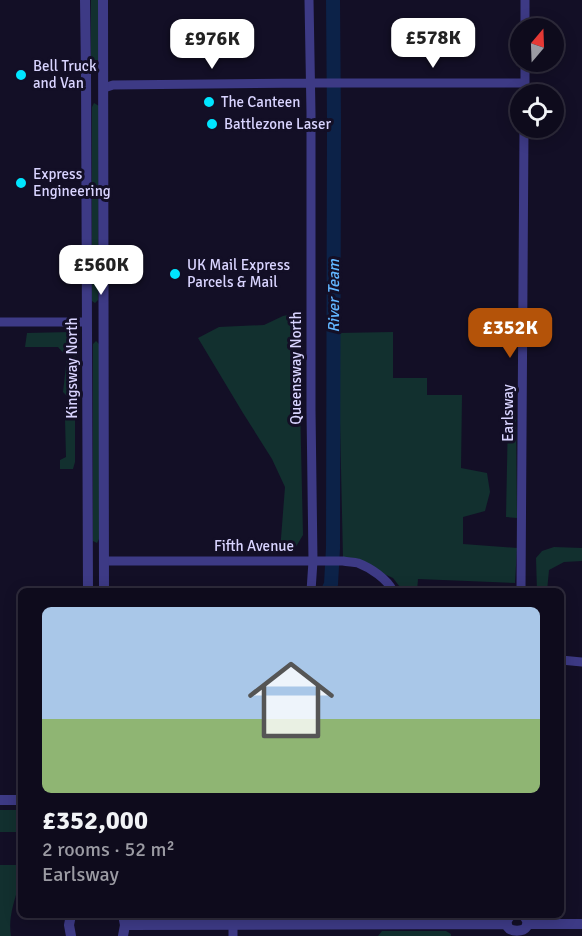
<!DOCTYPE html>
<html lang="en">
<head>
<meta charset="utf-8">
<style>
  :root { --surface:#0e0b1c; --page:#1c1929; --text:#f1f3f6; --muted:#9b9ba3; --line:#2e2b3b; --accent:#b45309 }
  body { margin:0; font-family:Signika,sans-serif; background:var(--page); color:var(--text); height:100vh; display:flex; flex-direction:column; font-size:22px; white-space:nowrap }
  * { box-sizing:border-box; margin:0 }
  p { font-size:20px; color:var(--muted) }
  .icon { flex:none; width:33px; height:33px; fill:none; stroke:currentColor; stroke-width:2; stroke-linecap:round; stroke-linejoin:round }
  .map { position:relative; flex:1; overflow:hidden }
  .details { position:absolute; left:18px; top:588px; width:546px; height:330px; display:flex; flex-direction:column; background:var(--surface); border-radius:9px; box-shadow:0 3px 15px #0003,0 0 0 2px var(--line) }
  .details>* { flex:none }
  .needle { width:39px; rotate:19deg }
  .tools { position:absolute; left:510px; top:18px; display:grid; gap:12px }
  .tools a { display:grid; place-items:center; width:54px; height:54px; border-radius:50%; background:var(--surface); box-shadow:0 3px 15px #0003,0 0 0 2px var(--line); font-size:30px }
  .price { position:absolute; translate:-50% -51px; padding:0 14px; border-radius:12px; background:#fff; color:#222; font-size:20px; line-height:39px; filter:drop-shadow(0 2px 3px #0008) }
  .price::after { content:''; position:absolute; left:50%; top:36px; width:18px; height:14px; margin-left:-9px; background:inherit; clip-path:polygon(0 0,100% 0,50% 100%) }
  .price.on { background:var(--accent); color:#fff }
  ul { padding:0; list-style:none }
  li { display:grid; align-content:center; gap:12px; height:318px; padding:0 24px }
  li+li { border-top:2px solid var(--line) }
  li span { display:grid; place-items:center; height:186px; border-radius:9px; color:#555 }
  li>.icon { margin-inline-start:auto }
  span .icon { width:108px; height:108px; fill:#fffc; stroke-width:1 }
  li b { font-size:26px }
  .map>svg:first-child { display:block }
  .green { fill:#12302f }
  .lines { fill:none; stroke-linecap:round; stroke-linejoin:round }
  .river { stroke:#0c2248; stroke-width:14 }
  .minor { stroke:#3d3a85; stroke-width:9 }
  .tertiary { stroke:#3d3a85; stroke-width:10 }
  .poi-dot { fill:#00e5ff; stroke:#130f26; stroke-width:2 }
  .labels { text-anchor:middle; stroke-width:6; stroke-linejoin:round; paint-order:stroke }
  .poi-label { font-size:15px; fill:#d9d4ff; stroke:#130f26; text-anchor:start }
  .street-label { font-size:15px; fill:#d9d4ff; stroke:#130f26 }
  .water-label { font-size:16px; font-style:italic; fill:#62b6ff; stroke:#130f26 }
</style>
</head>
<body>
<div class="map">
<svg width="582" height="936" viewBox="0 0 582 936">
  <rect width="100%" height="100%" fill="#130f26"/>
  <!-- green -->
  <path class="green" d="M91 0H98L99 60 91 61Z
    M94 103 99 106 98 300 95 303 92 301V107Z
    M298 313 303 535 294 550 280 551 285 487 272 459 243 413 198 338 219 327 264 325 283 316Z
    M71 332 76 336 75 396 70 399 63 392 67 357 58 347H25L27 333Z
    M393 332V378H427V395H462L461 468 487 473 490 492 485 511 463 517V544L517 548 515 583 418 579 417 591H403L393 578 366 566 343 558 338 333Z
    M96 341 99 344V539L97 543 93 541V344Z
    M516 414 517 518 506 517 508 416Z
    M69 415 75 417V462L73 469H60V460L66 457 65 419Z
    M554 547 582 548V561L564 562 549 570 547 591H537L536 558 542 551Z
    M0 810H21V832H0Z
    M17 860 21 861V884L19 885C14 902 8 918 11 936H0V865H16Z
    M382 931H446L451 934V936H378Z"/>
  <g class="lines">
    <!-- river -->
    <path class="river" d="M328 591 331 584 333 548 334 122 333 0"/>
    <!-- minor -->
    <path class="minor" d="M309 0 311 113V410L313 561 311 591
      M525 28V0
      M104 88 113 85 311 83H525
      M525 94V62
      M0 322H87
      M104 561H343C348 562 354 562 358 563 371 568 387 579 393 591
      M521 591 524 128
      M561 660 582 662
      M233 915V936"/>
    <!-- tertiary -->
    <path class="tertiary" d="M85 0 86 74 88 591
      M103 0 104 591
      M0 800H21
      M71 915 69 925 71 936
      M123 915 125 925 123 936
      M511 915C492 936 542 936 523 915
      M527 924H582
      M125 925 507 924"/>
  </g>
  <!-- markers -->
  <g class="poi-dot">
    <circle cx="21" cy="75" r="6"/>
    <circle cx="209" cy="102" r="6"/>
    <circle cx="212" cy="124" r="6"/>
    <circle cx="21" cy="183" r="6"/>
    <circle cx="175" cy="274" r="6"/>
  </g>
  <g class="labels">
    <!-- poi labels -->
    <g class="poi-label">
      <text x="33" y="71">Bell Truck<tspan x="33" dy="17">and Van</tspan></text>
      <text x="221" y="107">The Canteen</text>
      <text x="224" y="129">Battlezone Laser</text>
      <text x="33" y="179">Express<tspan x="33" dy="17">Engineering</tspan></text>
      <text x="187" y="270">UK Mail Express<tspan x="187" dy="17">Parcels &amp; Mail</tspan></text>
    </g>
    <!-- street labels -->
    <g class="street-label">
      <text transform="translate(72 368) rotate(-90)" y="5">Kingsway North</text>
      <text transform="translate(296 368) rotate(-90)" y="5">Queensway North</text>
      <text transform="translate(508 413) rotate(-90)" y="5">Earlsway</text>
      <text x="254" y="551">Fifth Avenue</text>
    </g>
    <!-- water labels -->
    <g class="water-label">
      <text transform="translate(333 296) rotate(-90)" y="6">River Team</text>
    </g>
  </g>
</svg>
<div class="tools">
<a><svg class="needle" viewBox="-14 -14 28 28"><path d="M0-13l5 13h-10z" fill="#e53935"/><path d="M0 13l5-13h-10z" fill="#9b9ba3"/></svg></a>
<a><svg class="icon" aria-label="locate" viewBox="0 0 24 24"><circle cx="12" cy="12" r="6"/><path d="M12 2v4M12 18v4M2 12h4M18 12h4"/></svg></a>
</div>
<b class="price" style="left:433px;top:69px">£578K</b>
<b class="price" style="left:212px;top:70px">£976K</b>
<b class="price" style="left:101px;top:296px">£560K</b>
<b class="price on" style="left:510px;top:359px">£352K</b>
<section class="details">
<ul>
<li><span style="background:linear-gradient(#a9c7e8 60%,#8fb573 0)"><svg class="icon" aria-label="home" viewBox="0 0 24 24"><path d="M3 11l9-7 9 7M6 9v11h12V9"/></svg></span><div><b>£352,000</b><p>2 rooms · 52 m²</p><p>Earlsway</p></div></li>
</ul>
</section>
</div>
</body>
</html>
